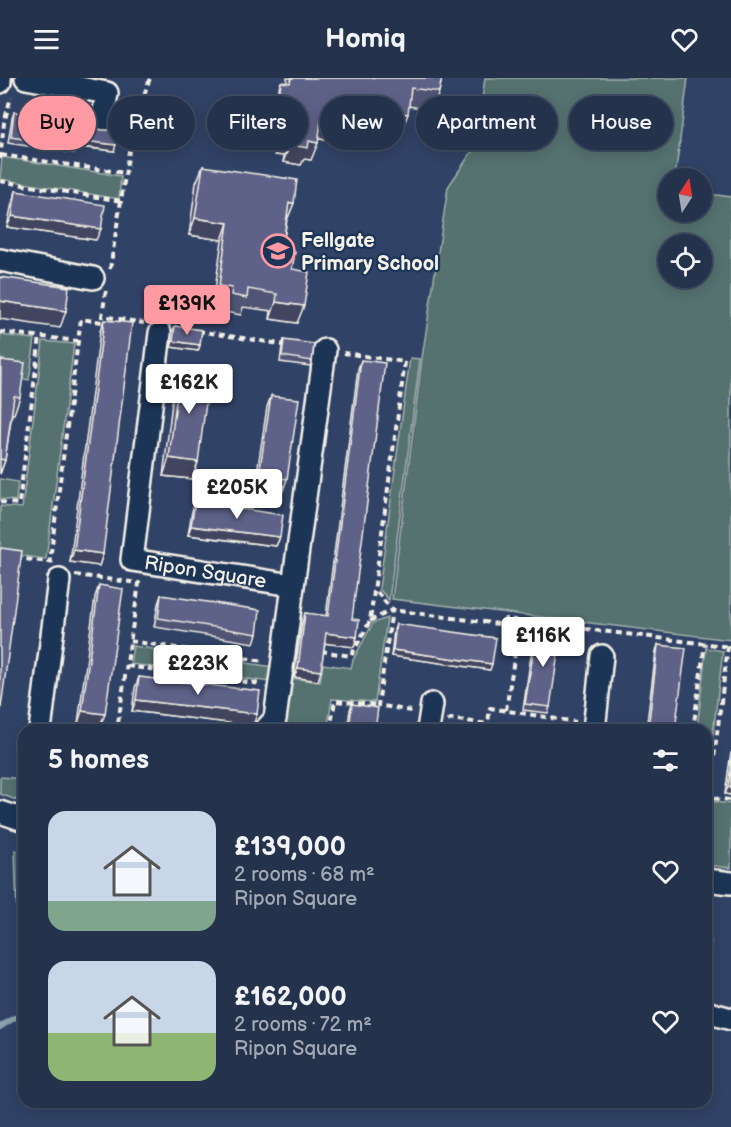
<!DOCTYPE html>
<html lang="en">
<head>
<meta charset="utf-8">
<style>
  :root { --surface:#24324c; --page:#2c3a53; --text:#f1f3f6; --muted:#a3aab5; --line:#414d64; --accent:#ff9aa2 }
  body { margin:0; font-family:"Balsamiq Sans",sans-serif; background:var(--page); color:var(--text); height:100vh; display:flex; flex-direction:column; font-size:22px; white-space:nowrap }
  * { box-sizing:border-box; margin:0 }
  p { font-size:20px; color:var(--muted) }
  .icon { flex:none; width:33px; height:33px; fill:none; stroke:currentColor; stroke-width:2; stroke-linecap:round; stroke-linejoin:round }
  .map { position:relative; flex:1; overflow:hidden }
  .details { position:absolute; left:18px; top:646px; width:694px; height:384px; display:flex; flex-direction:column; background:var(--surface); border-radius:18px; box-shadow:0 3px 15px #0003,0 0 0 2px var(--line) }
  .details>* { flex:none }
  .guide { position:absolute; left:18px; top:18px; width:696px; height:54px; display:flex; gap:12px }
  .needle { width:39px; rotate:12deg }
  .controls { position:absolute; left:658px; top:90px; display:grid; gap:12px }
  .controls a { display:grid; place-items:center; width:54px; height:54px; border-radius:50%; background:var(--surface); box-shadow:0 3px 15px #0003,0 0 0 2px var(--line); font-size:30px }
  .price { position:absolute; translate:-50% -51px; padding:0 14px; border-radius:6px; background:#fff; color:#222; font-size:20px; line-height:39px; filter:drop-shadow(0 2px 3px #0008) }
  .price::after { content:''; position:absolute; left:50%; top:36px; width:18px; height:14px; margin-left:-9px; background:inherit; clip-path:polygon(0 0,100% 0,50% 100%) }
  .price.active { background:var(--accent); color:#111 }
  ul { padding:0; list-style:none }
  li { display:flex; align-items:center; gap:18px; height:150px; padding:0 30px }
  li span { display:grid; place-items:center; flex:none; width:168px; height:120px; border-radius:18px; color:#555 }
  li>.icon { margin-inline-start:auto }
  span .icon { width:72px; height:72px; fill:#fffc; stroke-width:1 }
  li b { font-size:26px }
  h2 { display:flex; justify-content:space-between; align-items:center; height:72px; padding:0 30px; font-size:26px }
  .chip { padding:0 21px; border-radius:27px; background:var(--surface); box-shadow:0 3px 15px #0003,0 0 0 2px var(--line); font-size:21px; line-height:54px }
  .chip.active { background:var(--accent); color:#111 }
  header { display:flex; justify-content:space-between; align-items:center; height:78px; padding:0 30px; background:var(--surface); font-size:27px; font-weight:700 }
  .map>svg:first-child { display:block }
  .green { fill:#547270; stroke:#a4b2ac; stroke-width:1.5; fill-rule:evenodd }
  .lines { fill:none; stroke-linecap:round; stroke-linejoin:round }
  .stream { stroke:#89a2ad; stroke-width:6 }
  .street-casing { stroke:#f4f1e8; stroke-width:26 }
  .path { stroke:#f4f1e8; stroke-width:4; stroke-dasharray:6 4.5; stroke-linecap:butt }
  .street { stroke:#1d3557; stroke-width:21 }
  .wall { fill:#515475; stroke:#f4f1e8; stroke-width:1.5 }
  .shaded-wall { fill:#42455f; stroke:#f4f1e8; stroke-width:1.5 }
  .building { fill:#5e6288; stroke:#f4f1e8; stroke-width:1.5 }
  .labels { text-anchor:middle; stroke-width:4.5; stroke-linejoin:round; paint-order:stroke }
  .poi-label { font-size:20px; font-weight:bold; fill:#f4f1e8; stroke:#1d3557; text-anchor:start }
  .street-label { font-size:20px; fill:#f4f1e8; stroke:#1d3557 }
</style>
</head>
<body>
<header><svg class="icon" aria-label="menu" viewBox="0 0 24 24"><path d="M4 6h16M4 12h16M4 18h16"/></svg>Homiq<svg class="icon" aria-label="heart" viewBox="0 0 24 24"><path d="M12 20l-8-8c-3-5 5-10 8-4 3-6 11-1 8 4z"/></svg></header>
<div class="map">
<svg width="731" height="1049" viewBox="0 0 731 1049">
  <rect width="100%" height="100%" fill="#304266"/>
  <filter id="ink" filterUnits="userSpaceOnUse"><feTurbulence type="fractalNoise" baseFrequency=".0167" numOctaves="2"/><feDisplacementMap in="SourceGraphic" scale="12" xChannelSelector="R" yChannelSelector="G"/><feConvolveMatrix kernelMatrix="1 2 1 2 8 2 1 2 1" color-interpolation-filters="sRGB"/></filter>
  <g filter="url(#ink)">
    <!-- green -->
    <path class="green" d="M485 0H688L675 100H669V134H702V115L731 119V562L392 521 422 280 448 109 475 69ZM669 166H702V200H669Z
      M2 79 121 98 119 121 0 101Z
      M0 257 35 261 29 302 0 297Z
      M43 263 74 266 46 481 0 475V428L22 430Z
      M410 280 420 281 389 522 379 511Z
      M0 401 18 404 16 423 0 421Z
      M387 540 375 624 332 621 327 652H278L291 600 320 604 323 586 351 590 353 582 373 545Z
      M133 568 273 589 271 604 130 586Z
      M706 570 723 573 707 705 706 652H697Z
      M0 699 24 701V725L0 716Z
      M707 723 731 726V790L707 787Z
      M15 772 24 776V909L19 902Z"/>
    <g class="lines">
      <!-- stream -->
      <path class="stream" d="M0 949 14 940"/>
      <defs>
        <g id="street">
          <path d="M26 0 107 15 102 45"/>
          <path d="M0 4V0"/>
          <path d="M0 182 93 200"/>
          <path id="s1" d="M160 255 132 482 292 507"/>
          <path d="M40 652 59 502"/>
          <path d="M265 652 275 641 325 272"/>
          <path d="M428 652 432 626"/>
          <path d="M594 652 602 578"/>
          <path d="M0 734 24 742"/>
          <path d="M706 802 731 805"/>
          <path d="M706 934 731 941"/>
        </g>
      </defs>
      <!-- street casing -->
      <use href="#street" class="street-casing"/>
      <!-- path -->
      <path class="path" d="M123 30 136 36
        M1 77 125 95
        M0 81 4 45 11 19
        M0 103 121 123
        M110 191 133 48 150 0
        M106 213 102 238 144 245
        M198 253 286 267
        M0 254 78 263 81 241 102 244V238
        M0 424 19 426 40 258
        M16 480 50 484
        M52 486 50 482 78 263
        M75 497 139 505 117 652
        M370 543 392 532 376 513
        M130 563 263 583
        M728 568 709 720 731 722
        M321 573 351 578 370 543 405 284 344 275
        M127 588 261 606
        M506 632 520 543
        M411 633 378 627 392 532 499 546 505 541 731 569
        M448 643 451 641 488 646
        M330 652 335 623 378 627
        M487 652 490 630 576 644
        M693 652 705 565
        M706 835 710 821"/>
      <!-- street -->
      <use href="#street" class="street"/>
    </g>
    <!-- wall -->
    <path class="wall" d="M287 0H442L439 14 433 32 409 28 401 53 383 50 381 56 331 48 326 62 318 61 311 82 304 81 301 87 283 84 284 78 275 77 280 38 273 37 275 21 281 4 287 5Z
      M14 34 79 47 114 73 76 69 74 75 8 65 12 40Z
      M203 88 294 125 287 142 282 172 292 191 297 245 270 241 271 233 243 229 241 237 224 234 225 227 213 225 222 162 189 157 196 105Z
      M16 113 96 162 7 149 12 125Z
      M104 242 103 476 99 488 70 484 100 253Z
      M175 248 200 267 198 273 171 269 172 254Z
      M284 262 312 283 310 288 280 284 282 268Z
      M1 282 20 319 14 336H12L5 382 0 396V284Z
      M361 282 352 541 357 559 354 569 325 565 318 603 294 599 302 545 305 535 326 538 358 291Z
      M180 291 198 384 192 401 163 398 174 308Z
      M271 318 287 401 283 413 255 408 267 329Z
      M195 424 280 459 276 468 188 457 192 433Z
      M99 507 105 636 100 647 78 645 95 519Z
      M161 517 257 556 254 565 154 549 158 526Z
      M396 546 490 592 391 578 394 552Z
      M537 551 550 629 548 635 523 632 534 557Z
      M658 567 675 652H646L656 573Z
      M139 599 257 636 253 648 132 633 135 610Z
      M352 626 375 652H347L350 632Z
      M731 674V717L725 716Z"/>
    <!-- shaded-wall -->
    <path class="shaded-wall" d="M335 31 388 33 408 36 401 53 383 50 381 56 331 48 326 62 315 60 321 43Z
      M281 60 291 61 284 78 275 77Z
      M77 62 116 67 114 73 75 68Z
      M309 63 318 65 311 82 304 81 301 87 283 84 290 67Z
      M289 125H294L287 142H283Z
      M12 138 101 151 96 162 7 149Z
      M195 140 228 145 222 162 189 157Z
      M0 223 66 233 60 250 0 241Z
      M276 224 304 228 297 245 270 241Z
      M173 263 200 267 198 273 171 269Z
      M169 380 198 384 192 401 163 398Z
      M0 381 5 382 0 396Z
      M191 448 280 459 276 468 188 457Z
      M74 472 103 476 99 488 70 484Z
      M326 555 357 559 354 569 323 565Z
      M393 572 492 586 490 592 391 578Z
      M298 590 321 593 318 603 294 599Z
      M136 622 257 636 253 648 132 633Z
      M82 633 105 636 100 647 78 645Z
      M728 709 731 710V717L725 716Z"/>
    <!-- building -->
    <path class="building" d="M291 0H442L439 14 411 10 408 36 388 33 387 38 335 31 333 44 321 43 318 65 309 63 308 70 290 67 291 61 281 60 286 21 279 20 281 4 290 5Z
      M14 34 80 44 79 47 103 52H118L116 67 77 62 76 69 11 59Z
      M203 88 297 102 294 125H289L282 172 295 174 292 191 309 194 304 228 276 224 277 216 248 211 247 220 231 217 232 210 219 208 228 145 195 140Z
      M16 113 105 127 101 151 12 138Z
      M0 199 69 209 66 233 0 223Z
      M104 242 132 245 103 476 74 472Z
      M175 248 202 252 200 267 173 263Z
      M284 262 314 266 312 283 282 278Z
      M1 282 25 285 20 319 14 318 5 382 0 381Z
      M361 282 385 285 352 541 359 542 357 559 326 555 321 593 298 590 305 535 328 538Z
      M180 291 210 295 198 384 169 380Z
      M271 318 299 321 287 401 259 397Z
      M195 424 283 437 280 459 191 448Z
      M1 470 22 473 0 637V473Z
      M99 507 123 511 105 636 82 633Z
      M161 517 260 532 257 556 158 540Z
      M396 546 496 560 492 586 393 572Z
      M537 551 561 555 550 629 525 626Z
      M658 567 686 570 675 652H648Z
      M139 599 260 613 257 636 136 622Z
      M352 626 378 630 375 652H349Z
      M731 686V710L728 709Z
      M706 863H711L708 890 706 889Z"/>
  </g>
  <!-- icons -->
  <defs>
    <symbol id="school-ring" viewBox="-11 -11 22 22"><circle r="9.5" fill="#1d3557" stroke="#ff9aa2" stroke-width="1.5"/><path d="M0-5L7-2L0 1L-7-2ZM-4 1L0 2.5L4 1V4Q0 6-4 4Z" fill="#ff9aa2"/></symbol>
  </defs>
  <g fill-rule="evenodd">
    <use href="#school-ring" x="259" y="154" width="38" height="38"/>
  </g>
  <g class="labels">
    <!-- poi labels -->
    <g class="poi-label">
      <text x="301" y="169">Fellgate<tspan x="301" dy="23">Primary School</tspan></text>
    </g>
    <!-- street labels -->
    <g class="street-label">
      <text dy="7" stroke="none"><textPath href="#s1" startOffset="303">Ripon Square</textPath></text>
    </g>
  </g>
</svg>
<div class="controls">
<a><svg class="needle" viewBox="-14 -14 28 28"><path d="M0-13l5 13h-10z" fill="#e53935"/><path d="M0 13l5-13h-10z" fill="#a3aab5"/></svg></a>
<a><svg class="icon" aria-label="locate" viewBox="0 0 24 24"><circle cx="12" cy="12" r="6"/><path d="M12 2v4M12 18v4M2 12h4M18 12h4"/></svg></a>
</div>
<b class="price active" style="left:187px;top:258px">£139K</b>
<b class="price" style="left:189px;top:337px">£162K</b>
<b class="price" style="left:237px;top:442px">£205K</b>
<b class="price" style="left:543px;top:590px">£116K</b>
<b class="price" style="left:198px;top:618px">£223K</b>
<div class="guide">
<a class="chip active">Buy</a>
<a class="chip">Rent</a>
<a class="chip">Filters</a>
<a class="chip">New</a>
<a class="chip">Apartment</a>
<a class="chip">House</a>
</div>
<section class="details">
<h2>5 homes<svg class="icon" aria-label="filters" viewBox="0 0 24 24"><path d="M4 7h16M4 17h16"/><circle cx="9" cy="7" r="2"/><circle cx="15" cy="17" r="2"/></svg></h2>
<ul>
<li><span style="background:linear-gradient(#c9d6e8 75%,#7fa58c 0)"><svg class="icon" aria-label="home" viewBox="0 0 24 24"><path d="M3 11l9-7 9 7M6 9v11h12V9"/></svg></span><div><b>£139,000</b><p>2 rooms · 68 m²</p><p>Ripon Square</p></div><svg class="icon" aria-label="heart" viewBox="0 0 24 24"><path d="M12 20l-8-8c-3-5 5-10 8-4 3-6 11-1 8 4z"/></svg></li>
<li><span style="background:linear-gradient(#c9d6e8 60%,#8fb573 0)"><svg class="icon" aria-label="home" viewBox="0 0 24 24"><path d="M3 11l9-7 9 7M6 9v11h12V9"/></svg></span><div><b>£162,000</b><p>2 rooms · 72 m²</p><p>Ripon Square</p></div><svg class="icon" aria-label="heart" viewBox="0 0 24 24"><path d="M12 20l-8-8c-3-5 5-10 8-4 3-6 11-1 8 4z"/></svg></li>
</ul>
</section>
</div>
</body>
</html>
